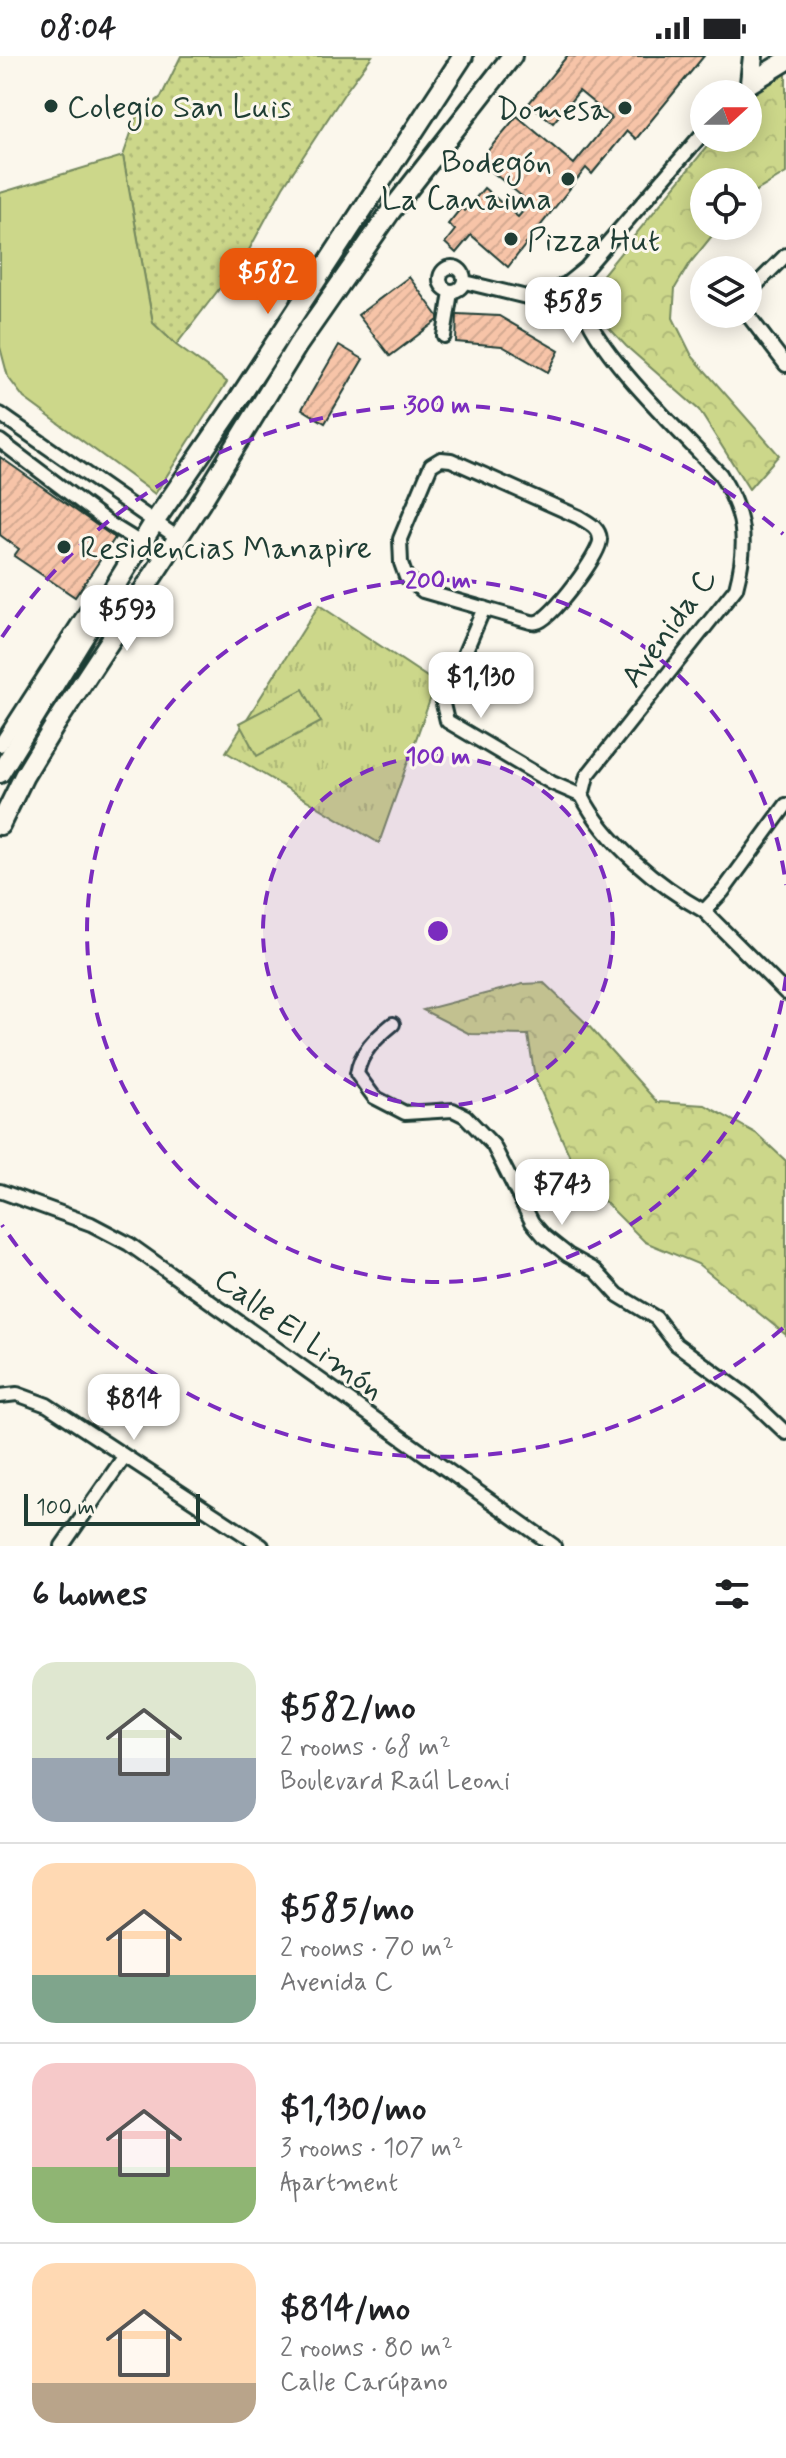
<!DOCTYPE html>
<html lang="en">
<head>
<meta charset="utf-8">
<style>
  :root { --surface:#fff; --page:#f6f6f6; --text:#202124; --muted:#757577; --line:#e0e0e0; --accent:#ea580c }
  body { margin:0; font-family:Mynerve,sans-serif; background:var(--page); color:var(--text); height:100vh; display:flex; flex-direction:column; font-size:30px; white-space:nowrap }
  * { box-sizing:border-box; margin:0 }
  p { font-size:26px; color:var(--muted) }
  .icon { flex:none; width:44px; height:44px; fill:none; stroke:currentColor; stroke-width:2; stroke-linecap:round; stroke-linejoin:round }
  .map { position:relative; height:1490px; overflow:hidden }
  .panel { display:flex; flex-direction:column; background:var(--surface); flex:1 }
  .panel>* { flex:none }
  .needle { width:52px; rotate:69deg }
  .buttons { position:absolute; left:690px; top:24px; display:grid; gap:16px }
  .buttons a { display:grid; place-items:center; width:72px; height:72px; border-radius:50%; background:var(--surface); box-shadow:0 4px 20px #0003; font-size:40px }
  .scale { position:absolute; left:24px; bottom:20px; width:176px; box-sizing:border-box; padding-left:8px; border:4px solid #1f3d34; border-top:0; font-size:22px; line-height:28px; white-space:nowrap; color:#1f3d34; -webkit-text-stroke:6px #fbf7ec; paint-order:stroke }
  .price { position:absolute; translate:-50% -68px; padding:0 18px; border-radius:16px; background:#fff; color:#222; font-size:26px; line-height:52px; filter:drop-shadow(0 2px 4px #0008) }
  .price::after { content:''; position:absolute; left:50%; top:48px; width:24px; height:18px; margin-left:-12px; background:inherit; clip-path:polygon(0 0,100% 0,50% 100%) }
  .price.current { background:var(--accent); color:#fff }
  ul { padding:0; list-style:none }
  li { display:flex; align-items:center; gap:24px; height:200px; padding:0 32px }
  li+li { border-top:2px solid var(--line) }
  li span { display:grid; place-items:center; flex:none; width:224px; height:160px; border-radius:24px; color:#555 }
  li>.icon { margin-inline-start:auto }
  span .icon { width:96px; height:96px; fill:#fffc; stroke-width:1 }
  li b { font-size:34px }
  h2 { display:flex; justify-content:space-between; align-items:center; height:96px; padding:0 32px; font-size:34px }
  .status { display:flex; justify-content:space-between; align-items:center; height:56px; padding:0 40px; background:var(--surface); direction:ltr }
  .status svg { height:22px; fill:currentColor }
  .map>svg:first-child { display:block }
  .grass { fill:url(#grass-dots); stroke:#768a5f; stroke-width:2 }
  .forest { fill:url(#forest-crowns); stroke:#768a5f; stroke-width:2 }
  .park { fill:url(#park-tufts); stroke:#768a5f; stroke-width:2 }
  .pitch { fill:#ccd78a; stroke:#768a5f; stroke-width:2 }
  .building { fill:url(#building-hatch); stroke:#1f3d34; stroke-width:2 }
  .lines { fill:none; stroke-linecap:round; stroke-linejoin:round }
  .minor-casing { stroke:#1f3d34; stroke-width:18 }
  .secondary-casing { stroke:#1f3d34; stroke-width:24 }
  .minor { stroke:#fbf7ec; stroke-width:12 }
  .secondary { stroke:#fbf7ec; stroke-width:18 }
  .ring { fill:none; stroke:#7b2cbf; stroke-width:4; stroke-dasharray:14 10 }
  .poi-dot { fill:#1f3d34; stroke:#fbf7ec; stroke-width:3 }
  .labels { text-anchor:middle; stroke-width:6; stroke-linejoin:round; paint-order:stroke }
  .poi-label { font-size:32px; fill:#1f3d34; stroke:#fbf7ec; text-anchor:start }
  .street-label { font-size:32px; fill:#1f3d34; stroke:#fbf7ec }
  .centre { fill:#7b2cbf; stroke:#fbf7ec; stroke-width:4 }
  .ring-label { font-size:24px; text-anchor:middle; font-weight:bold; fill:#7b2cbf; stroke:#fbf7ec; stroke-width:6; stroke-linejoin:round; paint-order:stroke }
</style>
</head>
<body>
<div class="status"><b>08:04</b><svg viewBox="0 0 49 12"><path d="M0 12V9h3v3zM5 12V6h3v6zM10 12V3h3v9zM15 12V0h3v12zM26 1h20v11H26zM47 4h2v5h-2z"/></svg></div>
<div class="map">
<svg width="786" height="1490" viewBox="0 0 786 1490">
  <defs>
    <pattern id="grass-dots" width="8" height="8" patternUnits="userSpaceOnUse" patternTransform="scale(2)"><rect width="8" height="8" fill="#ccd78a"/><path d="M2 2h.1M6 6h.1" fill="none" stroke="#afb978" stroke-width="1.8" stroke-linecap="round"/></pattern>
    <pattern id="forest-crowns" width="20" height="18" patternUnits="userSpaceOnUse" patternTransform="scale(2)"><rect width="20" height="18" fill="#ccd78a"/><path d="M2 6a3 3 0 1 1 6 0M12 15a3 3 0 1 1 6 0" fill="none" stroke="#afb978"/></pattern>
    <pattern id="park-tufts" width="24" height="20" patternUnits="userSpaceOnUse" patternTransform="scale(2)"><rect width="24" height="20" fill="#ccd78a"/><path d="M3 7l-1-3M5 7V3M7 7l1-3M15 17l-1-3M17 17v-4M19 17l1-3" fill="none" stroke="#afb978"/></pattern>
    <pattern id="building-hatch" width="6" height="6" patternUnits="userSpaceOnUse" patternTransform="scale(2)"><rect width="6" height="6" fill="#f7c4a8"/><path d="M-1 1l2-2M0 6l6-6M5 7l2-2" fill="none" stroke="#d3a991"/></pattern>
  </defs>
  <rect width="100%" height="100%" fill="#fbf7ec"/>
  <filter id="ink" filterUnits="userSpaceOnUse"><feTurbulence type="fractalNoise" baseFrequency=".0125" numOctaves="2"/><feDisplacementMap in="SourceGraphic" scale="16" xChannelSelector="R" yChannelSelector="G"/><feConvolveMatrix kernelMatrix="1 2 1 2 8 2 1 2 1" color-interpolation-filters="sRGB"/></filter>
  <g filter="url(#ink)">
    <!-- grass -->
    <path class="grass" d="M181 0H372L346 35 283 131 249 194 176 289 153 267 123 100 137 60 161 41Z"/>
    <!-- forest -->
    <path class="forest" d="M786 14V117L748 140V126H704V170H720L690 207 675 232 673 262 692 300 779 399 749 433 699 354 626 290 598 260 592 232 714 82H748V41L753 34Z
      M544 927 587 968 657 1046 705 1049 757 1078 786 1105V1279L698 1208 645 1186 578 1119 535 1022 528 979 470 978 423 954 523 928Z"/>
    <!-- park -->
    <path class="park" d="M319 549 436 627 379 787 226 696Z"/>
    <!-- pitch -->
    <path class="pitch" d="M123 100 153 267 176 289 227 326 155 438 24 342 8 321 0 291V137Z
      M303 633 321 666 257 700 239 667Z"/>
    <!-- building -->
    <path class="building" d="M567 0H704L636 83 627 75 592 118 586 112 508 211 471 179 456 197 445 187 455 174 448 168 461 152 465 155 484 132 518 161 530 147 479 105 517 60 574 108 612 62 579 35 553 67 529 47Z
      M409 221 438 260V264L390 300 358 259Z
      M457 258 499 260 559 295 548 316 502 290 456 286Z
      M339 289 363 303 325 367 302 353Z
      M0 401 115 482 75 541 14 500 19 493 0 479Z"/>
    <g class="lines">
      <defs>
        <path id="minor" d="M440 223a12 12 0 1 1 24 0a12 12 0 1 1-24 0Z
          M465 226 543 245 557 252
          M554 243a15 15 0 1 1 30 0a15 15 0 1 1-30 0Z
          M565 229 586 212 704 76
          M748 237 786 199
          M583 249C592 293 686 382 720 418 745 458 748 487 736 532L587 720 582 740C605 786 659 830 704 855L723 835 786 749
          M747 258 786 309
          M444 280 451 236
          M0 358 178 482
          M0 385 110 468 165 502
          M441 403 451 404 579 461C588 467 599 471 600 483 602 496 551 564 537 566 535 567 533 566 531 566L423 535 406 521 401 507 400 483 431 409Z
          M484 552 443 648 447 665 552 727 582 740
          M0 689 96 540 114 534
          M704 855 786 937
          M393 968C376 982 360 996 357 1018L374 1041 405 1057 453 1054 465 1060 493 1089 532 1166 544 1180 568 1199 595 1214 618 1239 656 1262 676 1288 746 1339 786 1377
          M0 1135 91 1168 129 1188 554 1490
          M0 1340 17 1338 47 1349 262 1490
          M62 1490 124 1401"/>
        <path id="secondary" d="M750 27 786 5
          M750 27 753 0
          M0 717 155 465 238 344 463 0
          M0 769 24 720 55 669 200 448 297 290 391 155 512 0"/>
      </defs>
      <!-- minor casing -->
      <use href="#minor" class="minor-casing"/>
      <!-- secondary casing -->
      <use href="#secondary" class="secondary-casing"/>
      <!-- minor -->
      <use href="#minor" class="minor"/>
      <!-- secondary -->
      <use href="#secondary" class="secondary"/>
    </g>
  </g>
  <!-- distance rings -->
  <circle cx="438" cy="875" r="175" fill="#7b2cbf" fill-opacity=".12"/>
  <g class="ring">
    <circle cx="438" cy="875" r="175"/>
    <path d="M786 921A351 351 0 1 1 786 829"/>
    <path d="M783 1272A526 526 0 0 1 2 1169M2 581A526 526 0 0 1 783 478"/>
  </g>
  <!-- markers -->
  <g class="poi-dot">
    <circle cx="51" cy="50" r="8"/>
    <circle cx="625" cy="52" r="8"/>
    <circle cx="568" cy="123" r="8"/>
    <circle cx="511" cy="183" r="8"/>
    <circle cx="64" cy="491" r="8"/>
  </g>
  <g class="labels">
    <!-- poi labels -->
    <g class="poi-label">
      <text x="67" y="61">Colegio San Luis</text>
      <text x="609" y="63" text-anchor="end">Domesa</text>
      <text x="552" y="116" text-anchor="end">Bodegón<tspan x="552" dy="37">La Canaima</tspan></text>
      <text x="527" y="194">Pizza Hut</text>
      <text x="80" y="502">Residencias Manapire</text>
    </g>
    <!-- street labels -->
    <g class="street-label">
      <text transform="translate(668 571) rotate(-54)" y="11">Avenida C</text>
      <text transform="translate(300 1277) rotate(36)" y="11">Calle El Limón</text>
    </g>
  </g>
  <circle cx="438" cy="875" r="12" class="centre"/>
  <g class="ring-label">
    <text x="438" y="357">300 m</text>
    <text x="438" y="532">200 m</text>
    <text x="438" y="708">100 m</text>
  </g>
</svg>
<div class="buttons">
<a><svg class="needle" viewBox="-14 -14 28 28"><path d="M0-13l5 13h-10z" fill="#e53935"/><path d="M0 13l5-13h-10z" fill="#757577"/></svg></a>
<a><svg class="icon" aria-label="locate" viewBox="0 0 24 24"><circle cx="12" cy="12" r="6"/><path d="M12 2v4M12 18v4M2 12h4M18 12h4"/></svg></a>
<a><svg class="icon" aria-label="layers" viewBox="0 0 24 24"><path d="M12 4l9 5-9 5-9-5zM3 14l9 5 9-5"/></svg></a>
</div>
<div class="scale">100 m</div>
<b class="price current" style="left:268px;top:260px">$582</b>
<b class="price" style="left:573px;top:289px">$585</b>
<b class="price" style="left:127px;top:597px">$593</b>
<b class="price" style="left:481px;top:664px">$1,130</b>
<b class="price" style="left:562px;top:1171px">$743</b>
<b class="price" style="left:134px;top:1386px">$814</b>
</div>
<section class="panel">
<h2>6 homes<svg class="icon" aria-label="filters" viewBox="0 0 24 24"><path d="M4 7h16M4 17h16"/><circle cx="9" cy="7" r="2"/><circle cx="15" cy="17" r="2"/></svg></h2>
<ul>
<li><span style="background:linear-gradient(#dfe7d0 60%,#9aa5b1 0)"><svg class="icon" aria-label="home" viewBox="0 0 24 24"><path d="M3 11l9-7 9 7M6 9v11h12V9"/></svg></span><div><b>$582/mo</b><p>2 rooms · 68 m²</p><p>Boulevard Raúl Leoni</p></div></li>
<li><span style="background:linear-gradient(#ffd9b3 70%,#7fa58c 0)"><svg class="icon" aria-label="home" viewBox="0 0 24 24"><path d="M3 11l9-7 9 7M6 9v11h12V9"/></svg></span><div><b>$585/mo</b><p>2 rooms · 70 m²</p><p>Avenida C</p></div></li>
<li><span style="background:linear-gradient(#f6c9c9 65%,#8fb573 0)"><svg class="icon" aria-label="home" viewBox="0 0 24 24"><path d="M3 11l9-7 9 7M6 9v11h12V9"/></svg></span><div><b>$1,130/mo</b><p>3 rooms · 107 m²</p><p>Apartment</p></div></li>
<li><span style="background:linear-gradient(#ffd9b3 75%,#b9a48a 0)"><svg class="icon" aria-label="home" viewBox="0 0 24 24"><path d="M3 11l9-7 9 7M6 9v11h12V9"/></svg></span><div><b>$814/mo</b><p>2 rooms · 80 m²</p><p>Calle Carúpano</p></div></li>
</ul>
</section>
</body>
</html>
